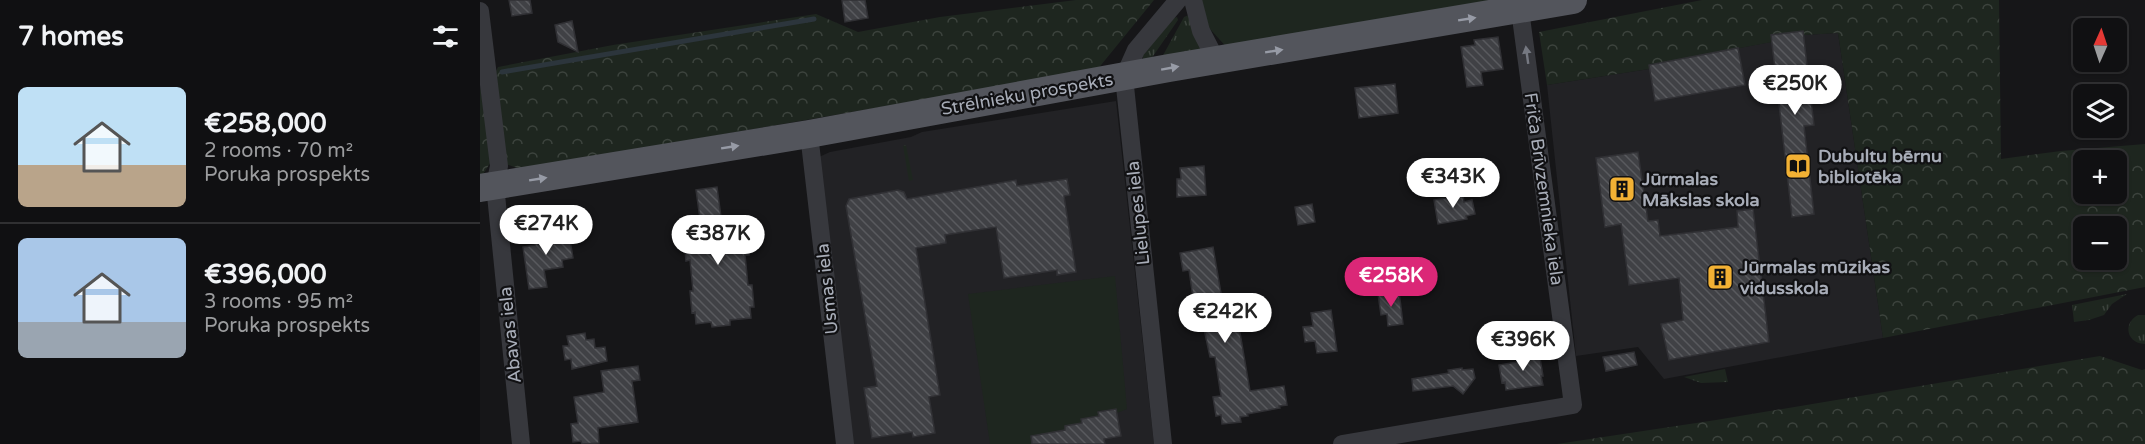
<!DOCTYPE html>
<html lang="en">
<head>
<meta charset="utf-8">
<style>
  :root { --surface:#101012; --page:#1e1e20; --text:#f1f3f6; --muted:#9c9d9f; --line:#303032; --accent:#db2777 }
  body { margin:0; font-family:"Varela Round",sans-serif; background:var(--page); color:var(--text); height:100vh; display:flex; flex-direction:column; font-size:22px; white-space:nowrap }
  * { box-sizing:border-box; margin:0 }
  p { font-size:20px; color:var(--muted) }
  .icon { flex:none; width:33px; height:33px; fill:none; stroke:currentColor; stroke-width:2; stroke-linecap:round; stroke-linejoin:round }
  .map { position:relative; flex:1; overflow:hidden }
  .details { display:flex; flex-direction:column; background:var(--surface); width:480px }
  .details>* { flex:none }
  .needle { width:39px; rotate:3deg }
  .fabs { position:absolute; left:1593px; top:18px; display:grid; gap:12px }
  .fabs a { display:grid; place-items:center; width:54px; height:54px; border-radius:9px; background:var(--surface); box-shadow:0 2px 4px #0004,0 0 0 2px var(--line); font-size:30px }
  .price { position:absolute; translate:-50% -51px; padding:0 14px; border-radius:21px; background:#fff; color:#222; font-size:20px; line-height:39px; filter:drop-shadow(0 2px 3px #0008) }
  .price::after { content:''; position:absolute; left:50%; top:36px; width:18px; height:14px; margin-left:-9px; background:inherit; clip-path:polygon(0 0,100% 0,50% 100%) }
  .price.current { background:var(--accent); color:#fff }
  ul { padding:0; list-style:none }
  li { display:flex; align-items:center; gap:18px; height:150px; padding:0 18px }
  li+li { border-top:2px solid var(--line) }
  li span { display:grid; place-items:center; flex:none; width:168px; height:120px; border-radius:9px; color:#555 }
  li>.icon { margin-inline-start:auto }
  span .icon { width:72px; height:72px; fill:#fffc; stroke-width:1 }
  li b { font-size:26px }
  h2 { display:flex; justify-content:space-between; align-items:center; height:72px; padding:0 18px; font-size:26px }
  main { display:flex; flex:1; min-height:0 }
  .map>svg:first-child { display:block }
  .built { fill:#222225 }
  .grass { fill:url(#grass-tufts) }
  .forest { fill:url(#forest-crowns); fill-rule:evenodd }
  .park { fill:#1e261f }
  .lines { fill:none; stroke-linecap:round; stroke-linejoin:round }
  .stream { stroke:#2c353c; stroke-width:5 }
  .building { fill:url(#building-back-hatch); stroke:#303034; stroke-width:1.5 }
  .street { stroke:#37383d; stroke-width:18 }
  .primary { stroke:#53555c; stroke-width:28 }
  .oneway { fill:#979ba6 }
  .oneway2 { fill:#757881 }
  .labels { text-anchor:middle; stroke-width:4.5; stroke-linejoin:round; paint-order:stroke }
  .street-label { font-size:18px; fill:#a8adb8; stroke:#111113 }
  .poi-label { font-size:18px; font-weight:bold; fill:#a8adb8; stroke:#111113; text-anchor:start }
</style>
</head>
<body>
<main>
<section class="details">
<h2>7 homes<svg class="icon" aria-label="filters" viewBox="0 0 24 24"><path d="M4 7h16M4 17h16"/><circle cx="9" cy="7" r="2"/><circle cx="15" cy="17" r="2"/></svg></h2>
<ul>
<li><span style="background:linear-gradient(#bfe0f5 65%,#b9a48a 0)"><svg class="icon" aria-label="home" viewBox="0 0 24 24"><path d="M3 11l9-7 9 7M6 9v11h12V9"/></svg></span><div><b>€258,000</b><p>2 rooms · 70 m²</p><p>Poruka prospekts</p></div></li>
<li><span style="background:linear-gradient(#a9c7e8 70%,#9aa5b1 0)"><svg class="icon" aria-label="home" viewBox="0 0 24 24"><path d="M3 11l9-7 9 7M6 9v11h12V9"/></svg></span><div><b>€396,000</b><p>3 rooms · 95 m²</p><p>Poruka prospekts</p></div></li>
</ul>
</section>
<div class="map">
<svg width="1665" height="444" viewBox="0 0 1665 444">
  <defs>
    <pattern id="grass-tufts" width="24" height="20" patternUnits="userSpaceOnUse" patternTransform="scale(1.5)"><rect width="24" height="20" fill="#1e261f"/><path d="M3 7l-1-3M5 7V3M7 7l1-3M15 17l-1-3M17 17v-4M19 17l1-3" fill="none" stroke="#3c433d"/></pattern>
    <pattern id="forest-crowns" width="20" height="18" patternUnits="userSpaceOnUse" patternTransform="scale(1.5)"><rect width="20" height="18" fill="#1e261f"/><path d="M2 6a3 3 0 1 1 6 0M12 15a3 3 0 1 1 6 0" fill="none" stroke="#3c433d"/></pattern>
    <pattern id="building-back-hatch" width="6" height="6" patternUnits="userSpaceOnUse" patternTransform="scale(1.5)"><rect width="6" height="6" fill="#404145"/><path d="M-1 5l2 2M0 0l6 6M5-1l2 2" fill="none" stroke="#595a5e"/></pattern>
  </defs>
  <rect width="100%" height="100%" fill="#161618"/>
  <!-- built -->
  <path class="built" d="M1323 31 1324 35 1358 33 1403 338 1184 379 1158 347 1096 356 1067 85 1169 69 1168 65 1291 42V35Z
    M636 101 674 444H369L339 157 350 152 431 137 442 132Z"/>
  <!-- grass -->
  <path class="grass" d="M709 15 722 49 681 59 704 17Z
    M697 17 698 20 669 62 663 63V54L694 18Z
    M426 145 433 180 429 181 423 146Z
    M1647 294 1632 304 1624 315 1609 320 1594 322 1592 305Z
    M1658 315H1665V344C1647 344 1642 324 1658 315Z
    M1245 369 1248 382 1221 383 1204 377Z"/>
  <!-- forest -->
  <path class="forest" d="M596 0H674L617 70 40 169 26 164 15 73 18 67 133 45 336 14 378 32 460 17Z
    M1222 0H1519L1521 159 1581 151 1665 144V287L1403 338 1358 33 1324 35 1323 31 1291 35 1292 42 1169 65V69L1067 85 1059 32ZM1604 160H1636V194H1604ZM1604 226H1636V260H1604Z
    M0 86 12 160 2 176 0 177Z
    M1620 356 1662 370 1665 369V444H1077L1236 420Z"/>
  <!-- park -->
  <path class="park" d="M721 0H1042L750 51 729 28Z
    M635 276 647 409 637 413 636 409 618 411 619 416 601 419 602 423 585 426V430L552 444H510L488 294Z"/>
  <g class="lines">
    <!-- stream -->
    <path class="stream" d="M22 72 334 19"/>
  </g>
  <!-- building -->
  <path class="building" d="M29 0H50L52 13 32 16Z
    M362 0H385L388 18 365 22Z
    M92 21 98 52 78 42 75 25Z
    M1323 31 1334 125 1324 126 1334 214 1312 217 1291 35Z
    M1018 37 1023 69 1001 72 1003 85 987 87 981 47 995 45 994 40Z
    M1258 48 1265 85 1175 101 1169 65Z
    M915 84 918 113 879 118 875 88Z
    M1158 152 1168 221 1178 220 1180 236 1258 227 1257 211 1273 209 1289 342 1189 360 1181 324 1203 320 1199 278 1149 285 1141 224 1125 227 1116 158Z
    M724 166 726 195 697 197V179H701L700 168Z
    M587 179 590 195 584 196 596 272 577 275V270L524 278 516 227 465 235 466 243 436 248 460 395 449 397 455 433 433 437 432 432 392 438 384 388 397 386 366 206 369 199 418 190 424 192 427 199 536 180 537 186Z
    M237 187 242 224 262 222 263 233H266L269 255H265L268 285H272L274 307H270L271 318 250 320V325L232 327 231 322 216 324 215 312 212 313 210 291H213L210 260 206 261 204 239H208L207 227 221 226 216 190Z
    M983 195 984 202 992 200 995 214 986 216 987 219 958 224 954 200Z
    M832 204 835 222 818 225 815 207Z
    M79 227 81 235 89 234 93 258 82 260 83 267 64 270 67 287 49 289 43 247 55 245 54 239 62 238 61 230Z
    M733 247 743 305 748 304 752 328 759 327 770 391 804 386 807 405 799 406 800 408 767 414 768 416 760 417 761 422 742 424 741 415 736 416 733 397 741 396 735 357H730L720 310 715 311 709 270 703 271 700 253Z
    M919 291 923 324 908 326 907 314 901 315 898 294Z
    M851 310 857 351 837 353 835 341 825 342 823 327 833 326 831 313Z
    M105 333 106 340 114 339 115 348 125 347 127 361 92 369 91 359 85 360 83 346H89L87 336Z
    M1059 352 1063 376H1061L1063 385 1026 390 1025 382 1022 383 1019 365 1037 362 1036 355Z
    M1154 352 1157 365 1126 371 1123 357Z
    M158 366 160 380 152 381 158 422 118 428 119 443 102 444 101 441 93 442 91 424 98 423 94 397 124 392 121 371Z
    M982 368V370L993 369 995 378 983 394 973 386 933 391 932 379 969 373 968 370Z
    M636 409 641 436 624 439 625 444H552L551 436 585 430V426L602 423 601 419 619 416 618 412Z"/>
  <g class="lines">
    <!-- street -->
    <path class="street" d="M713 0 721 31 736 60
      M0 11 19 166 15 185 41 444
      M329 134 365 444
      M683 444 644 77 656 50 698 0
      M862 444 1093 405 1040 10"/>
    <!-- primary -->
    <path class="primary" d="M0 188 329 134 689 68 1093 0"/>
  </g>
  <!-- one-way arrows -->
  <defs><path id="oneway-solid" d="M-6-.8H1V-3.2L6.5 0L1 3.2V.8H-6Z" transform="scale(1.5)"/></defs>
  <g class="oneway">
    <use href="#oneway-solid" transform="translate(987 19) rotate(-9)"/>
    <use href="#oneway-solid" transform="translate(794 51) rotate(-9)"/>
    <use href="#oneway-solid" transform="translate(690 68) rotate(-10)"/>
    <use href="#oneway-solid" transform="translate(250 147) rotate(-9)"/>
    <use href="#oneway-solid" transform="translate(58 179) rotate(-9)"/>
  </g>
  <use class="oneway2" href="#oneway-solid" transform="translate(1047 55) rotate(-98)"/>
  <!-- icons -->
  <defs>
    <symbol id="library-square" viewBox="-11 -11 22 22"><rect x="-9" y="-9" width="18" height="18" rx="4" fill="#f2b134" stroke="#111113"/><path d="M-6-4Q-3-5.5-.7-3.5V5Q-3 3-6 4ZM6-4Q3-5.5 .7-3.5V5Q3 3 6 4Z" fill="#111"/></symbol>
    <symbol id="building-square" viewBox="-11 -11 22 22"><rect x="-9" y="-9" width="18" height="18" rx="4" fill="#f2b134" stroke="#111113"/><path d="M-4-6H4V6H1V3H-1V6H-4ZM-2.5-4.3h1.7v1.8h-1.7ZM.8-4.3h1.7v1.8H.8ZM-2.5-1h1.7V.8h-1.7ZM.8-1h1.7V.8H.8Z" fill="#111"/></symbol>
  </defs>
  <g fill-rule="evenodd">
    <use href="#library-square" x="1303" y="151" width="30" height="30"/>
    <use href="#building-square" x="1127" y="174" width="30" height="30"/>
    <use href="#building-square" x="1225" y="262" width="30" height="30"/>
  </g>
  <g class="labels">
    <!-- street labels -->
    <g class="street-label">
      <text transform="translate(547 94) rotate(-10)" y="6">Strēlnieku prospekts</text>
      <text transform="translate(1064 189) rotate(82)" y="6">Friča Brīvzemnieka iela</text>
      <text transform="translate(658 213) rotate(-96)" y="6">Lielupes iela</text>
      <text transform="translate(347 289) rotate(-96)" y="6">Usmas iela</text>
      <text transform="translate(30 335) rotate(-96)" y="6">Abavas iela</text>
    </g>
    <!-- poi labels -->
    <g class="poi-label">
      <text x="1338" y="162">Dubultu bērnu<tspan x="1338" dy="21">bibliotēka</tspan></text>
      <text x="1162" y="185">Jūrmalas<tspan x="1162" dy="21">Mākslas skola</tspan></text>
      <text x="1260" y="273">Jūrmalas mūzikas<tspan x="1260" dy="21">vidusskola</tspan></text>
    </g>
  </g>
</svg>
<div class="fabs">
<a><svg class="needle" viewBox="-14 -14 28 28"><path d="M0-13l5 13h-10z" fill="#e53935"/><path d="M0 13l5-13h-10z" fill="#9c9d9f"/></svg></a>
<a><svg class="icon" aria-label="layers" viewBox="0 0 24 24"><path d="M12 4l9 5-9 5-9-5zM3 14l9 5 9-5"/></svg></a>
<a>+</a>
<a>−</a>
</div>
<b class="price" style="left:1315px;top:116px">€250K</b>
<b class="price" style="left:973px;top:209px">€343K</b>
<b class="price" style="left:66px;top:256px">€274K</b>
<b class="price" style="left:238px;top:266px">€387K</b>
<b class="price current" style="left:911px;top:308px">€258K</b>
<b class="price" style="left:745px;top:344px">€242K</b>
<b class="price" style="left:1043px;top:372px">€396K</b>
</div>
</main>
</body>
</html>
